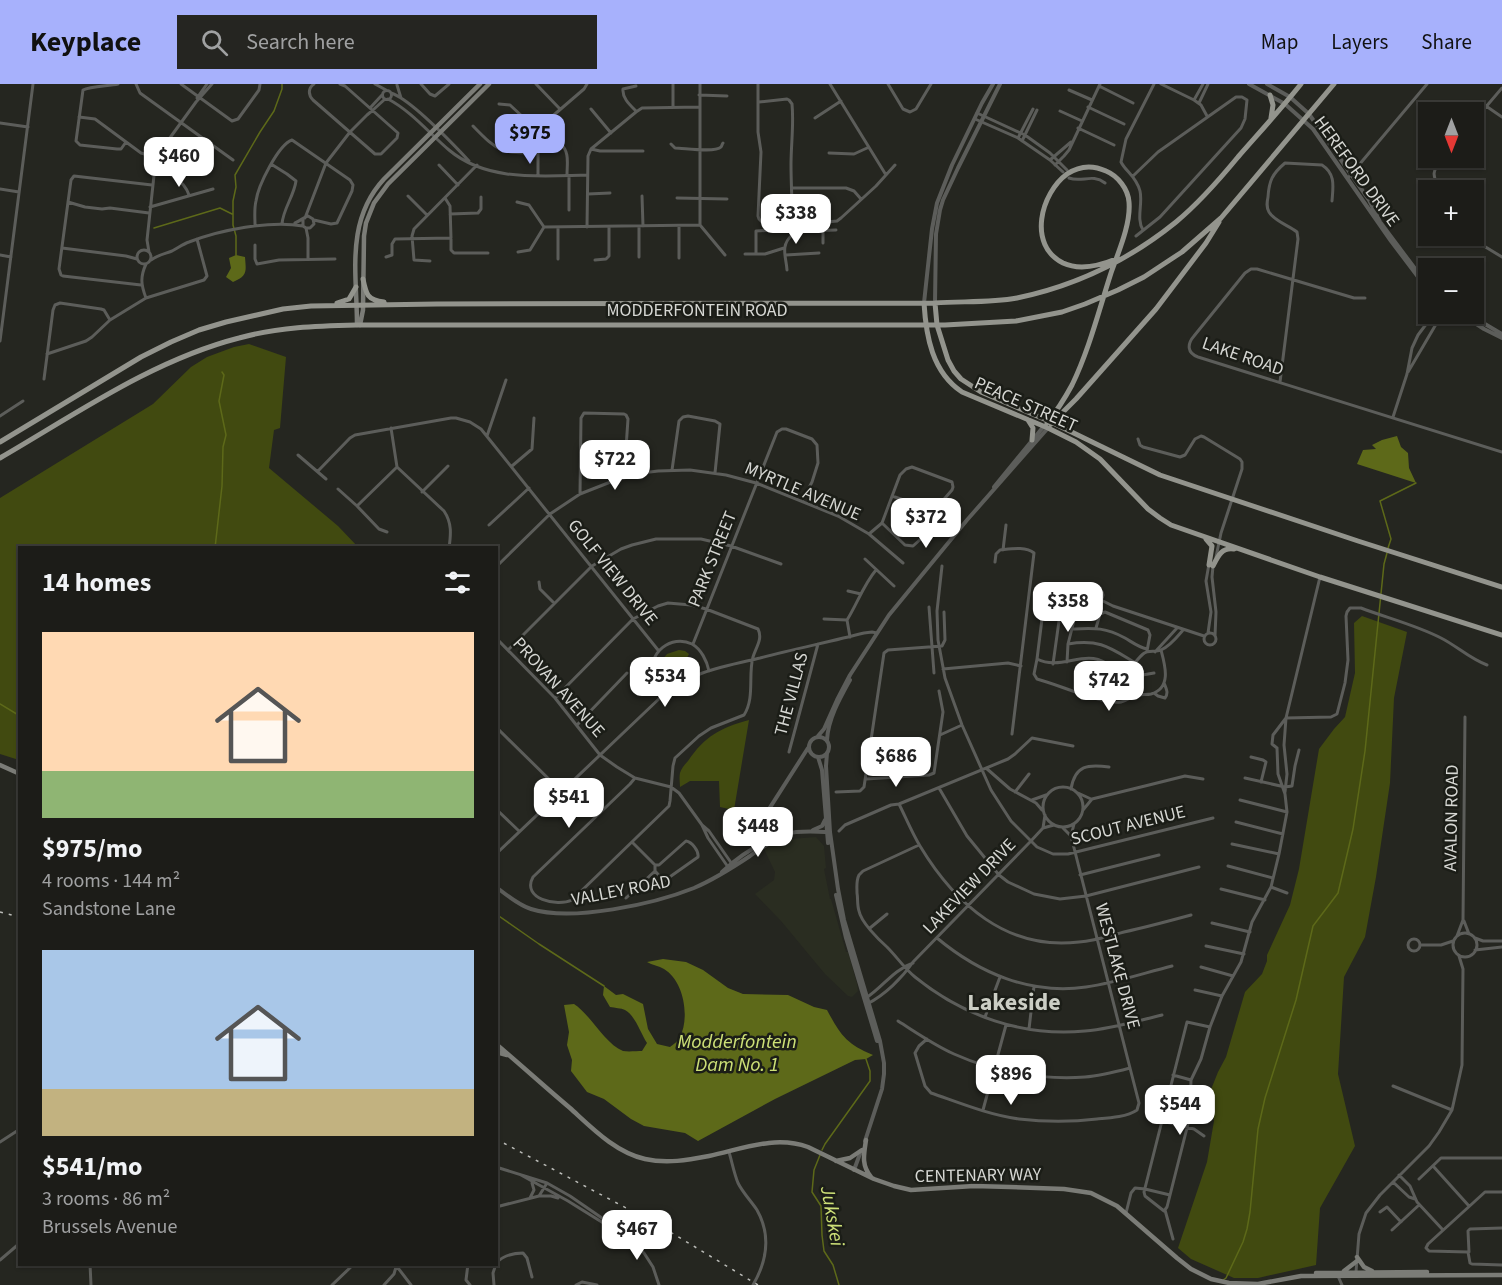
<!DOCTYPE html>
<html lang="en">
<head>
<meta charset="utf-8">
<style>
  :root { --surface:#1c1c18; --page:#252521; --text:#f1f3f6; --muted:#a0a1a2; --line:#3a3a37; --accent:#a7b1fc }
  body { margin:0; font-family:"Source Sans 3",sans-serif; background:var(--page); color:var(--text); height:100vh; display:flex; flex-direction:column; font-size:22px; white-space:nowrap }
  * { box-sizing:border-box; margin:0 }
  p { font-size:20px; color:var(--muted) }
  .icon { flex:none; width:33px; height:33px; fill:none; stroke:currentColor; stroke-width:2; stroke-linecap:round; stroke-linejoin:round }
  .map { position:relative; flex:1; overflow:hidden }
  .sheet { position:absolute; left:18px; top:462px; width:480px; height:720px; display:flex; flex-direction:column; background:var(--surface); border-radius:0px; box-shadow:0 2px 4px #0004,0 0 0 2px var(--line) }
  .sheet>* { flex:none }
  .needle { width:39px; rotate:180deg }
  .fabs { position:absolute; left:1418px; top:18px; display:grid; gap:12px }
  .fabs a { display:grid; place-items:center; width:66px; height:66px; border-radius:0px; background:var(--surface); box-shadow:0 2px 4px #0004,0 0 0 2px var(--line); font-size:30px }
  .price { position:absolute; translate:-50% -51px; padding:0 14px; border-radius:12px; background:#fff; color:#222; font-size:20px; line-height:39px; filter:drop-shadow(0 2px 3px #0008) }
  .price::after { content:''; position:absolute; left:50%; top:36px; width:18px; height:14px; margin-left:-9px; background:inherit; clip-path:polygon(0 0,100% 0,50% 100%) }
  .price.current { background:var(--accent); color:#111 }
  ul { padding:0; list-style:none }
  li { display:grid; align-content:center; gap:12px; height:318px; padding:0 24px }
  li span { display:grid; place-items:center; height:186px; border-radius:0px; color:#555 }
  li>.icon { margin-inline-start:auto }
  span .icon { width:108px; height:108px; fill:#fffc; stroke-width:1 }
  li b { font-size:26px }
  h2 { display:flex; justify-content:space-between; align-items:center; height:72px; padding:0 24px; font-size:26px }
  header { display:flex; align-items:center; gap:36px; box-sizing:border-box; height:84px; padding:0 30px; background:var(--accent); color:#111 }
  header strong { font-size:28px }
  nav { display:flex; gap:33px; margin-inline-start:auto; font-size:21px }
  .search { width:420px; height:54px; background:var(--page); display:flex; align-items:center; gap:15px; box-sizing:border-box; padding:0 21px; border-radius:0px; color:var(--muted); font-size:22px }
  .map>svg:first-child { display:block }
  .built { fill:#2a2d21 }
  .green { fill:#414a10 }
  .water { fill:#5d6919 }
  .lines { fill:none; stroke-linecap:round; stroke-linejoin:round }
  .stream { stroke:#5d6919; stroke-width:1.5 }
  .minor { stroke:#5c5d5a; stroke-width:3 }
  .tertiary { stroke:#5c5d5a; stroke-width:4 }
  .secondary { stroke:#7b7c77; stroke-width:4.5 }
  .primary { stroke:#93948d; stroke-width:5 }
  .rail { stroke:#bbbcb8; stroke-width:1.5; stroke-dasharray:3 6; stroke-linecap:butt }
  .labels { text-anchor:middle; stroke-width:5; stroke-linejoin:round; paint-order:stroke }
  .street-label { font-size:18px; fill:#d6d7d3; stroke:#1b1d17 }
  .water-label { font-size:20px; font-style:italic; fill:#cde077; stroke:#1b1d17 }
  .district-label { font-size:24px; font-weight:bold; fill:#cccec5; stroke:#1b1d17 }
</style>
</head>
<body>
<header>
<strong>Keyplace</strong>
<div class="search"><svg class="icon" aria-label="search" viewBox="0 0 24 24"><circle cx="10" cy="10" r="6"/><path d="M15 15l6 6"/></svg>Search here</div>
<nav><a>Map</a><a>Layers</a><a>Share</a></nav>
</header>
<div class="map">
<svg width="1502" height="1201" viewBox="0 0 1502 1201">
  <rect width="100%" height="100%" fill="#252620"/>
  <!-- built -->
  <path class="built" d="M816 753 824 762 826 784 824 785 830 815H831L846 868H848L857 900 858 907 852 913 848 912 825 890 781 837 755 810 774 796 775 788 764 765 777 759 790 755Z"/>
  <!-- green -->
  <path class="green" d="M249 260 286 273 280 344 274 346 269 384 338 442 358 463 20 464 19 676 0 670V414L153 320 191 283 207 273 234 263Z
    M1362 532 1407 548 1394 614 1390 699 1376 793 1365 853 1344 893 1338 990 1355 1062 1320 1124 1316 1181 1258 1194H1234L1191 1175 1178 1164 1207 1078 1214 1037 1210 1008 1218 988 1226 973 1245 908 1262 890 1267 877V871L1290 821 1299 785 1319 665 1334 645 1345 633 1355 589 1354 539Z
    M679 566 685 567 689 570 684 579 686 589 672 596 664 585 662 576 667 570Z
    M749 636 734 726 720 723 719 697H690L680 703C680 699 679 693 680 689 681 685 685 680 688 677 705 652 720 644 749 636Z"/>
  <!-- water -->
  <path class="water" d="M236 171 245 173C246 187 248 192 233 198L226 193 231 184 229 174Z
    M1397 352 1401 363 1408 369 1409 384 1416 399 1357 380 1363 366 1376 365 1372 361 1382 356Z
    M663 875 686 878 703 886 728 904 743 910 788 911 814 923 827 926C840 950 846 960 873 971L866 975 855 976 775 1015 698 1057 685 1049 644 1042 631 1035 604 1015 587 1008 571 987 572 976 567 961 569 948 564 921 574 920C591 931 605 960 623 967 628 968 637 967 642 967L647 959C641 950 635 931 625 926 621 924 615 924 610 923L603 911 604 902 616 911 623 910 643 920 648 945 657 960 670 963C674 960 678 957 680 953 690 933 684 897 664 885 659 882 652 881 647 878Z"/>
  <g class="lines">
    <!-- stream -->
    <path class="stream" d="M154 144 220 124 232 130
      M236 171V152L233 141V117L236 103 235 91 260 48 274 27 282 5V0
      M215 464 222 402 223 363 226 351 219 317 224 291 222 288
      M1388 464 1391 455 1380 417 1416 399
      M0 620 20 632
      M496 830 539 860 604 902
      M822 1066 825 1060 870 997V987L866 975
      M820 1071 814 1086 812 1108 821 1122 822 1151 824 1167 833 1181 839 1201
      M1223 1196 1226 1194 1243 1158 1247 1145 1250 1128 1258 1045 1265 1014 1296 916 1313 842 1338 809 1353 745 1365 667 1384 480 1387 469"/>
    <!-- minor -->
    <path class="minor" d="M118 0C109 2 90 2 83 6L76 57 80 61 117 65H121L126 58
      M136 0 140 9 233 76
      M181 0 232 37 238 35 259 6 260 0
      M314 0C308 4 308 11 313 16L375 70H381L397 54 398 49 345 2 340 0
      M375 0 386 6
      M421 0 430 10 435 12 449 0
      M536 0 560 25
      M700 0V141
      M758 0V48L761 68 758 132 759 135 762 138H827L837 137 841 134 876 102 895 81
      M830 0 886 91
      M888 0 903 25 910 28 916 25 931 0
      M1161 0 1194 16 1201 21 1207 32
      M397 1 401 14
      M1099 2 1133 19
      M1069 6 1092 16
      M382.5 11a4.5 4.5 0 1 1 9 0a4.5 4.5 0 1 1-9 0Z
      M391 9C410 15 454 61 469 77
      M699 11 727 12
      M197 14 207 0
      M388 15C411 27 429 49 449 66 487 98 541 92 587 91
      M1194 16 1203 0
      M759 18 787 15 789 16 792 20C794 40 791 60 791 81 791 104 793 127 792 151 780 162 786 172 787 186
      M1199 19 1208 0
      M499 20 510 21 538 47
      M1486 22 1502 33
      M673 23V0
      M1088 23 1124 40
      M370 24 382 11
      M591 25 611 49
      M636 27C630 21 622 14 623 5L636 2
      M1060 27 1082 37
      M977 29 1025 51 1050 69 1067 86
      M79 33 95 35 141 69 155 73
      M815 34 841 17
      M975 35 1018 54 1050 76 1063 88
      M1473 38 1502 4
      M0 39 28 43
      M473 42C499 69 502 69 538 69
      M1078 44 1114 61
      M1018 54 1033 25
      M1022 57 1037 26
      M560 59C570 68 567 79 567 91
      M671 60 675 64C684 64 715 69 721 63 722 62 722 60 723 59
      M591 65 600 67H643
      M829 69 854 70 867 64
      M1050 76 1071 58
      M271 80 287 90 296 97C294 112 283 125 282 140
      M439 81 458 101
      M1055 81 1064 72 1069 66 1100 0
      M154 85C169 88 184 96 189 111
      M538 91V47L541 42 584 5 587 0
      M1133 92 1158 68 1236 13H1242L1247 16 1245 35 1241 44 1160 133 1136 152
      M1069 94C1082 99 1092 89 1105 99
      M1348 94 1427 0
      M792 104H846L854 107 861 115
      M0 105 19 108
      M1441 106C1431 91 1432 87 1443 74
      M588 110 610 109
      M408 112 427 131
      M642 112 643 142
      M677 114 727 115
      M68 118 85 123 102 125 110 124 149 129
      M517 118 529 121 544 143
      M150 123 213 105
      M569 126V92
      M450 130 478 129 481 125V113
      M305 134 326 79 350 48 367 31 373 26 385 15
      M295 139C300 137 304 133 308 132L313 135 314 140 310 144H306L303 142V136
      M255 141C255 133 254 125 256 117 258 102 278 61 292 56L350 96 353 101 352 107 337 139 331 140 314 136
      M700 141 725 171
      M639 142V173
      M679 142V174
      M544 143 700 141
      M587 143 588 72 591 65 636 28 642 24 699 23
      M306 144 308 154V175
      M558 144V175
      M823 146V159
      M1143 146C1136 135 1143 119 1140 107 1136 92 1126 88 1121 78L1126 55 1154 0
      M792 151 806 147 836 146
      M1470 152 1479 159 1502 173
      M451 155V166L454 169H488
      M255 161V175L257 180 279 176 335 175
      M62 164 126 172 137 175
      M137 173a7 7 0 1 1 14 0a7 7 0 1 1-14 0Z
      M149 168 147 156 156 73 196 18 212 0
      M518 168 530 166 544 143
      M745 170H765L784 164
      M756 170V147L775 146
      M0 171 11 173
      M786 171 819 169
      M386 173 392 171V160L395 155 451 154 450 122 445 114
      M151 176C158 171 164 170 172 167 178 164 183 160 189 158 220 146 270 136 303 142
      M595 176 606 175 609 172V143
      M430 177 414 176 412 152 414 145 477 81
      M141 201 63 192 61 191 59 185 71 96 74 92 152 101
      M146 214C141 201 140 193 146 180
      M1365 214H1354L1257 185H1251L1245 189 1194 252C1187 260 1187 269 1198 273L1502 368
      M0 257 33 0
      M47 270 86 257 92 253 110 236 146 214 204 196 207 192 197 155
      M1408 288 1442 230
      M44 295 53 226 55 221 60 219 101 225 104 226 110 236
      M1280 298 1298 155 1297 148C1288 141 1274 137 1269 128 1266 123 1267 118 1268 113 1269 97 1272 90 1285 79L1322 81C1336 90 1333 103 1332 117
      M0 332 23 317
      M1393 333 1407 290 1412 264 1418 251 1433 231
      M391 344 397 383 444 427C452 439 451 450 449 464
      M487 352 506 296
      M1138 355 1140 361 1143 363 1180 373 1185 371 1195 355 1201 352 1204 353 1240 375 1242 378V385L1221 449 1216 473
      M298 371 326 395
      M512 382 532 365 534 334
      M672 386 679 337 683 333 688 332 715 337 720 340 715 389
      M318 387 350 354 355 351 451 334H456L470 338 481 345 658 566
      M338 405 357 422 379 445 387 448
      M422 408 448 382
      M580 410 581 334 584 329 624 330 626 331 628 335 624 393
      M892 412 924 423 932 429
      M357 422 397 383
      M489 441 529 404
      M869 450 882 439 900 391 906 385 912 383 952 398 953 403 952 406 932 429 927 446 923 453 913 462 905 461 882 439
      M1003 466 1006 441
      M865 475 894 502
      M995 478 996 470 1000 466C1010 465 1026 462 1034 469L1012 650
      M942 482 937 527 938 556 945 594 962 641 991 706 1011 737 1037 763 1053 770H1068L1213 734
      M1213 482 1212 493 1216 528 1215 552
      M496 483 550 430 580 410 613 397 642 389 658 387 690 386 726 391 756 399 838 432 869 450 903 479
      M1320 493 1286 634 1331 633 1337 630 1345 599 1348 576 1346 532 1347 528 1350 524H1361C1387 534 1416 541 1441 554 1457 562 1470 575 1487 581
      M539 498 540 505 554 519
      M1091 511a6 6 0 1 1 12 0a6 6 0 1 1-12 0Z
      M848 507 861 510
      M1101 516 1113 522 1204 552
      M929 523 934 589
      M824 535 847 536
      M1096 544 1100 530 1105 528 1148 546 1150 551 1147 567
      M1072 545C1094 544 1105 543 1125 554 1132 558 1138 563 1147 565
      M1204 555a6 6 0 1 1 12 0a6 6 0 1 1-12 0Z
      M1208 549 1211 528 1206 497 1209 480
      M850 553 847 536C857 520 864 500 876 486
      M496 554 555 614 600 671 617 683 635 694 671 703 679 709 702 741 708 754 728 783
      M693 560 777 348 782 345H786L812 355 817 361 818 379 812 398 802 417
      M1068 560C1099 555 1109 563 1134 578
      M508 566 592 482 621 465 632 461 656 455H701L731 462 781 480
      M1155 568 1177 544
      M1037 575 1034 590 1037 595C1057 600 1103 621 1121 618 1127 617 1131 612 1138 611 1142 610 1147 611 1151 610 1172 604 1165 581 1161 566
      M1067 578 1068 560 1078 521 1076 518 1050 509H1046L1045 511 1037 575C1061 587 1084 565 1106 579 1111 583 1114 588 1118 593H1124C1131 585 1135 577 1143 570 1149 565 1155 569 1161 566 1170 562 1177 553 1183 546
      M1053 580 1060 530 1066 514
      M943 585 1008 579 1021 582
      M1128 589 1131 593 1154 589
      M1154 609 1158 612 1165 614C1169 609 1166 604 1164 599
      M662 612C659 605 654 598 653 590 648 569 671 550 692 560 701 565 707 577 709 587
      M555 614 633 535 658 522 668 519 691 521 706 525 758 545C763 555 756 563 753 573 748 591 755 614 744 631L711 644 699 652 675 674 673 682 670 717 669 722 572 816C557 823 521 815 533 793L630 700 635 694
      M577 641 627 589
      M496 643 561 707
      M940 651 962 641
      M1277 664 1272 660 1273 651 1286 634 1284 661 1287 690 1285 708
      M789 668 818 560
      M1251 673 1263 676 1266 678 1261 698
      M986 684 1010 705 1036 719 1042 726
      M1245 694 1285 703 1292 702 1295 682 1299 666
      M866 695 929 691 934 689 943 628 939 607
      M1043 723a20 20 0 1 1 40 0a20 20 0 1 1-40 0Z
      M939 704 967 752 999 791 1008 798 1034 810 1060 815 1086 812 1199 783
      M1071 705C1075 681 1088 680 1109 683
      M836 708 860 707 864 703 884 569 888 566 942 562 945 556 944 528
      M1015 708 1029 690
      M1078 709 1091 715
      M1032 716 1046 711
      M1240 716 1287 728
      M899 720C906 734 912 749 920 762 955 820 1007 867 1079 858 1095 857 1109 852 1124 848 1147 843 1169 837 1191 831
      M496 725 519 747
      M1083 726 1092 715 1149 701 1185 692 1203 695
      M1236 738 1283 750
      M702 741 709 747 732 780
      M1062 743 1071 752
      M1043 744 1054 741
      M839 747 845 741 891 721 899 720 1008 675 1015 670 1032 654 1073 662
      M686 757C692 758 699 767 698 773L664 797 655 787V781H659Z
      M632 758 655 781
      M1232 760 1279 770
      M919 761 863 787 859 791C856 797 857 802 857 809 858 814 857 821 859 827 861 838 878 855 887 863 897 873 904 884 915 893 963 932 1023 953 1085 947 1111 945 1137 937 1162 931
      M496 770 662 612C689 588 726 582 760 574 794 565 829 558 864 549L872 548 877 549
      M1228 782 1273 794
      M1080 791 1159 771
      M1271 803 1287 809
      M1221 805 1265 816
      M626 814 655 787
      M1464 837 1469 850
      M1212 839 1250 848
      M870 844 887 830
      M1453 861a12 12 0 1 1 24 0a12 12 0 1 1-24 0Z
      M1457 852 1463 836 1465 633
      M937 854C979 889 1030 911 1086 903 1115 899 1144 889 1172 882
      M1475 854 1483 857H1502
      M1408 861a6 6 0 1 1 12 0a6 6 0 1 1-12 0Z
      M1420 861H1441L1453 857
      M1206 862 1244 870
      M1475 866 1502 863
      M1201 883 1233 892
      M1195 906 1222 912
      M866 914C883 903 893 886 913 879
      M867 920C885 911 902 894 913 878L1030 758 1043 744 1045 731
      M985 933 1000 893
      M898 937C917 949 934 961 954 970 994 988 1041 996 1085 993 1100 992 1115 988 1130 984
      M1210 943 1187 938 1144 1108 1145 1112 1164 1127 1167 1123 1190 1032 1191 996 1201 975 1210 943 1222 912 1241 878 1252 838 1271 803 1279 770 1287 728 1285 710 1278 690 1277 664
      M1029 945 1034 902
      M927 955 919 962 915 969 925 1002 931 1009C960 1019 989 1031 1019 1035 1045 1038 1072 1038 1097 1035 1110 1034 1127 1033 1137 1026L1139 1019 1130 984 1071 752 1074 740
      M1173 991 1191 996
      M1393 1002 1452 1026
      M983 1026 1006 941
      M1162 1037 1194 1045 1204 1052
      M0 1058 20 1045
      M729 1068C732 1078 734 1089 738 1099 743 1109 751 1117 757 1126 771 1151 767 1177 753 1201
      M1433 1082 1469 1122
      M496 1083 547 1099 570 1112 615 1143
      M521 1091 568 1117 629 1155 644 1169 653 1183 659 1201
      M1399 1091 1410 1102 1417 1118 1443 1146
      M1419 1095 1441 1074H1502
      M1393 1098 1409 1113 1415 1115
      M1502 1108H1485L1428 1160 1426 1164 1429 1167 1468 1168 1470 1179 1472 1180 1502 1181
      M539 1112H551L558 1114
      M530 1114 534 1106 532 1099
      M496 1123 539 1112 547 1099
      M1165 1126 1173 1155
      M1380 1128 1387 1123 1401 1138
      M1126 1129 1131 1109 1135 1104 1145 1105 1170 1111
      M1392 1146 1419 1121
      M1469 1168 1468 1147 1470 1145 1502 1144
      M0 1176 20 1159
      M496 1179C503 1172 513 1169 523 1169L527 1174 532 1193
      M90 1180 91 1201
      M395 1180 411 1201
      M468 1180 466 1196 470 1201
      M1356 1188 1359 1150 1366 1129 1380 1111 1429 1062 1439 1048 1452 1026 1462 981 1463 885 1459 872
      M1338 1192 1342 1201
      M332 1201 354 1180
      M384 1201 394 1190 396 1183
      M494 1201 493 1189 496 1180
      M576 1201 582 1198 597 1201"/>
    <!-- tertiary -->
    <path class="tertiary" d="M1249 0 1285 20 1313 45 1391 157 1428 206
      M1267 0 1290 13 1309 30 1369 116 1380 138 1428 202
      M924 219 932 145 937 119 952 81 982 19 993 0
      M935 219 936 150 940 126 943 116 958 84 1000 0
      M1461 230 1484 245 1502 254
      M1468 230 1502 250
      M1433 231V230
      M1439 235 1448 230
      M994 403 1044 342
      M818 652 824 645 837 616 850 591 889 531 967 436 1048 344
      M809 663a10 10 0 1 1 20 0a10 10 0 1 1-20 0Z
      M827 656C828 635 840 614 850 596
      M827 669 826 682 830 748 838 805 844 836 880 957 884 979V990L882 1005 865 1057
      M818 673 822 686 828 759
      M813 746 822 742 825 736
      M756 762 753 754 755 747 808 664
      M722 788C740 771 762 757 786 750 800 746 815 748 829 748
      M496 803C507 811 518 821 531 825 572 838 654 820 694 804 715 795 732 784 750 772 759 765 769 760 778 754
      M836 811 846 854 877 957
      M854 1086 861 1067"/>
    <!-- secondary -->
    <path class="secondary" d="M357 241C357 190 345 137 384 95L480 0
      M360 241 363 226 364 152 366 139 374 119 388 100 489 0
      M0 681 20 690
      M496 960C521 981 545 1003 570 1024 592 1044 615 1068 645 1075 667 1080 688 1076 709 1072 742 1065 775 1051 808 1063L874 1095 894 1102 911 1106 974 1102 1010 1103 1064 1105 1091 1109 1117 1122 1177 1174 1191 1185 1211 1195 1229 1199 1258 1200 1301 1192 1502 1191
      M496 968 507 971
      M866 1056C864 1070 861 1081 871 1093
      M836 1077 850 1074 862 1066
      M1357 1173 1364 1183 1372 1187
      M1344 1187 1357 1177
      M1316 1189 1427 1188"/>
    <!-- primary -->
    <path class="primary" d="M1270 11 1273 21 1271 34
      M363 195C366 210 367 216 384 218
      M337 219 349 215 356 203
      M924 219C926 252 932 288 962 308L1048 344 1076 358 1100 375 1148 425 1160 434 1171 441 1320 493 1502 551
      M935 219 937 241 948 276 954 287 961 295 981 308 1049 337 1160 391 1358 457 1502 503
      M1028 336 1033 344 1032 356
      M1047 339C1056 328 1065 314 1072 301 1089 266 1099 226 1111 189 1118 169 1131 140 1129 118 1128 105 1118 92 1106 87 1093 81 1079 82 1067 90 1041 109 1027 161 1063 179 1080 187 1099 182 1116 175
      M1051 340 1076 315 1156 225 1206 159 1219 138
      M0 358 141 273 171 258 199 246 226 238 283 225 311 222 437 220 935 219C962 217 990 219 1017 214 1075 202 1129 176 1176 138 1199 119 1219 96 1238 73 1259 49 1281 25 1301 0
      M0 374C76 330 153 276 239 254 278 243 317 242 357 241H945L1016 237 1062 228 1085 220 1118 206 1144 193 1182 168 1221 134 1334 0
      M1206 455 1212 462 1209 481
      M1213 482C1218 472 1222 463 1234 465"/>
    <!-- rail -->
    <path class="rail" d="M0 828 20 833
      M496 1055 662 1143 758 1201"/>
  </g>
  <g class="labels">
    <!-- street labels -->
    <g class="street-label">
      <text transform="translate(1357 87) rotate(54)" y="6">HEREFORD DRIVE</text>
      <text x="697" y="232">MODDERFONTEIN ROAD</text>
      <text transform="translate(1243 272) rotate(19)" y="6">LAKE ROAD</text>
      <text transform="translate(1026 320) rotate(24)" y="6">PEACE STREET</text>
      <text transform="translate(803 407) rotate(23)" y="6">MYRTLE AVENUE</text>
      <text transform="translate(712 475) rotate(-68)" y="6">PARK STREET</text>
      <text transform="translate(613 488) rotate(51)" y="6">GOLF VIEW DRIVE</text>
      <text transform="translate(559 603) rotate(48)" y="6">PROVAN AVENUE</text>
      <text transform="translate(791 610) rotate(-75)" y="6">THE VILLAS</text>
      <text transform="translate(1451 734) rotate(-89)" y="6">AVALON ROAD</text>
      <text transform="translate(1128 741) rotate(-14)" y="6">SCOUT AVENUE</text>
      <text transform="translate(969 802) rotate(-46)" y="6">LAKEVIEW DRIVE</text>
      <text transform="translate(621 806) rotate(-11)" y="6">VALLEY ROAD</text>
      <text transform="translate(1118 882) rotate(75)" y="6">WESTLAKE DRIVE</text>
      <text transform="translate(978 1091) rotate(-1)" y="6">CENTENARY WAY</text>
    </g>
    <!-- water labels -->
    <g class="water-label">
      <text x="737" y="964">Modderfontein<tspan x="737" dy="23">Dam No. 1</tspan></text>
      <text transform="translate(833 1132) rotate(80)" y="7">Jukskei</text>
    </g>
    <!-- district labels -->
    <g class="district-label">
      <text x="1014" y="926">Lakeside</text>
    </g>
  </g>
</svg>
<div class="fabs">
<a><svg class="needle" viewBox="-14 -14 28 28"><path d="M0-13l5 13h-10z" fill="#e53935"/><path d="M0 13l5-13h-10z" fill="#a0a1a2"/></svg></a>
<a>+</a>
<a>−</a>
</div>
<b class="price current" style="left:530px;top:81px">$975</b>
<b class="price" style="left:179px;top:104px">$460</b>
<b class="price" style="left:796px;top:161px">$338</b>
<b class="price" style="left:615px;top:407px">$722</b>
<b class="price" style="left:926px;top:465px">$372</b>
<b class="price" style="left:1068px;top:549px">$358</b>
<b class="price" style="left:665px;top:624px">$534</b>
<b class="price" style="left:1109px;top:628px">$742</b>
<b class="price" style="left:896px;top:704px">$686</b>
<b class="price" style="left:569px;top:745px">$541</b>
<b class="price" style="left:758px;top:774px">$448</b>
<b class="price" style="left:1011px;top:1022px">$896</b>
<b class="price" style="left:1180px;top:1052px">$544</b>
<b class="price" style="left:637px;top:1177px">$467</b>
<section class="sheet">
<h2>14 homes<svg class="icon" aria-label="filters" viewBox="0 0 24 24"><path d="M4 7h16M4 17h16"/><circle cx="9" cy="7" r="2"/><circle cx="15" cy="17" r="2"/></svg></h2>
<ul>
<li><span style="background:linear-gradient(#ffd9b3 75%,#8fb573 0)"><svg class="icon" aria-label="home" viewBox="0 0 24 24"><path d="M3 11l9-7 9 7M6 9v11h12V9"/></svg></span><div><b>$975/mo</b><p>4 rooms · 144 m²</p><p>Sandstone Lane</p></div></li>
<li><span style="background:linear-gradient(#a9c7e8 75%,#c2b280 0)"><svg class="icon" aria-label="home" viewBox="0 0 24 24"><path d="M3 11l9-7 9 7M6 9v11h12V9"/></svg></span><div><b>$541/mo</b><p>3 rooms · 86 m²</p><p>Brussels Avenue</p></div></li>
</ul>
</section>
</div>
</body>
</html>
